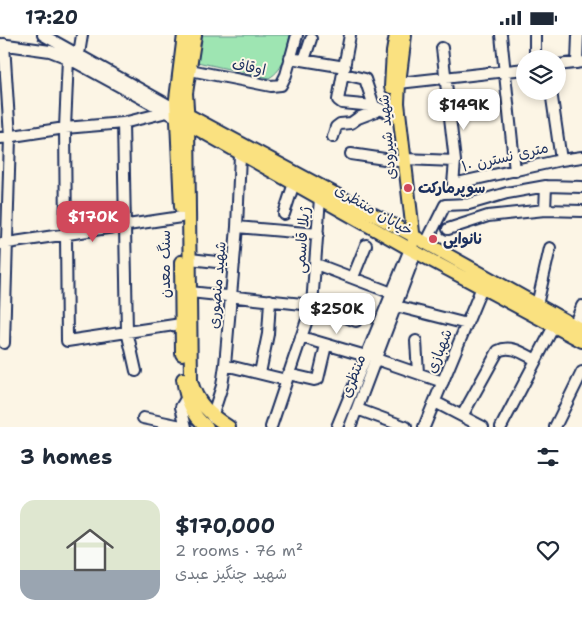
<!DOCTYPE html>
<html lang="en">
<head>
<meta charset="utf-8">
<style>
  :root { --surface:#fff; --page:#f2f2f3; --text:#1f2937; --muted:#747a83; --accent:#d1495b }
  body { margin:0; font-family:"Shantell Sans","Playpen Sans Arabic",sans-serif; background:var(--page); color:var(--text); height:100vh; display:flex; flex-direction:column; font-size:19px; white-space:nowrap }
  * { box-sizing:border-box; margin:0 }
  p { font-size:16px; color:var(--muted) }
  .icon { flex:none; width:28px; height:28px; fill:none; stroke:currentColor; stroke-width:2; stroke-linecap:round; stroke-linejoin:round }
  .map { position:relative; height:392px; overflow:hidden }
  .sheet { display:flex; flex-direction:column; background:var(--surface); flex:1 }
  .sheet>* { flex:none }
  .tools { position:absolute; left:516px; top:15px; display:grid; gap:10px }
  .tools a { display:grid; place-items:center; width:50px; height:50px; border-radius:50%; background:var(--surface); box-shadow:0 2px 8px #0003; font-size:25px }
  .price { position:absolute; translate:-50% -42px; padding:0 11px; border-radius:10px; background:#fff; color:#222; font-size:16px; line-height:32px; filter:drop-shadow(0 1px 2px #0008) }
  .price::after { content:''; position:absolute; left:50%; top:30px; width:15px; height:11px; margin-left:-8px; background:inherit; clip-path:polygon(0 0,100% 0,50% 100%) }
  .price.on { background:var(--accent); color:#fff }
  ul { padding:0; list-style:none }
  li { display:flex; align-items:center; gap:15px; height:125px; padding:0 20px }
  li span { display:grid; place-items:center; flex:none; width:140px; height:100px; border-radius:15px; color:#555 }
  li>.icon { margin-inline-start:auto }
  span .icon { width:60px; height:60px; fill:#fffc; stroke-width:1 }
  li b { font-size:21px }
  h2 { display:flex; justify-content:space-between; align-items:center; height:60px; padding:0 20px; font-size:21px }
  .status { display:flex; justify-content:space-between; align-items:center; height:35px; padding:0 25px; background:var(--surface); direction:ltr }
  .status svg { height:14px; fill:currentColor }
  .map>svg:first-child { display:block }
  .green { fill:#9ee5b2; stroke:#5c8a88 }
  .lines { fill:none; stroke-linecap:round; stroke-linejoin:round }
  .minor-casing { stroke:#1b2f5e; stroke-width:14 }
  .major-casing { stroke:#1b2f5e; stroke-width:16 }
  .minor { stroke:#fcf5e5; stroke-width:10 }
  .major { stroke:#fae180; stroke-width:12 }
  .poi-dot { fill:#d1495b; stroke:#fcf5e5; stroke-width:2 }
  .labels { text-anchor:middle; stroke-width:4; stroke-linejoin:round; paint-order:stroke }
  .street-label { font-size:15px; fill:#1b2f5e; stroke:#fcf5e5 }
  .poi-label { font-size:15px; font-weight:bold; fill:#1b2f5e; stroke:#fcf5e5; text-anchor:start }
</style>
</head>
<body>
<div class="status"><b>17:20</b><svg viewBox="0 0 49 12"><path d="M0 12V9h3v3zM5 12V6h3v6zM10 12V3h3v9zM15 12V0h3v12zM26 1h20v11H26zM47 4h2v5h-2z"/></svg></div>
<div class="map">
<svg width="582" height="392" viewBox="0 0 582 392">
  <rect width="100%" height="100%" fill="#fcf5e5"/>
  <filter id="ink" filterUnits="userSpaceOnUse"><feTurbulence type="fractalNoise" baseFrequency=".02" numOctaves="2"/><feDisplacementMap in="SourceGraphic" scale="10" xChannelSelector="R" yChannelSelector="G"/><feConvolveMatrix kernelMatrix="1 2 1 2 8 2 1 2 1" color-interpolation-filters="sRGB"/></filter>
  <g filter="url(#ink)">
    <!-- green -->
    <path class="green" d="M202 0H290C286 17 285 34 269 43L197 27Z"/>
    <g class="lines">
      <defs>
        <path id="minor" d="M43 0 174 73
          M350 0 338 65 342 68 374 71
          M501 0 515 136
          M535 0V24
          M0 9 50 16 68 23 178 83
          M4 9 10 102 4 308
          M442 13 455 126 453 149 561 125 582 122
          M79 19 82 0
          M68 23 65 93 67 306 181 289
          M290 23 345 32
          M304 25 311 4
          M577 28 578 0
          M558 30 582 27
          M190 35 271 51 281 50 286 40 297 0
          M344 39 365 44 374 71 393 80
          M399 48 525 34
          M551 56 561 125
          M123 88 127 296 136 336
          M333 102 336 92 340 89 351 88 358 83 379 75
          M0 103 65 93 123 88 167 77 170 70
          M351 119 398 126
          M404 124 455 126
          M545 175 546 151
          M284 179 294 148
          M237 192 318 199
          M448 194 488 181 545 175 582 176
          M426 208 445 170 469 169 507 158 546 151 582 152
          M1 209 181 182
          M190 224 234 229
          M316 229 392 258
          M353 242 366 210
          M190 257 312 270 356 286
          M537 270 550 213
          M396 271 467 289
          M574 291 582 271
          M301 302 366 321
          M416 306 418 338
          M376 324 443 347
          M225 330 286 345
          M260 338 268 299 270 265
          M288 339 314 345 318 344 326 310
          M435 367 483 392
          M357 374 406 392
          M462 381 498 316C511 309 524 319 536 325
          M212 382 222 351 225 330 237 192 240 119
          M143 383 186 392
          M186 392 181 372 187 362
          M271 392 312 270 320 163
          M337 392 410 214
          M350 392 416 217
          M424 392 482 252
          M501 392 554 291
          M555 392 582 337"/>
        <path id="major" d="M195 0 186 58 188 89 191 346C197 368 210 380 229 392
          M405 0 399 48 398 68 414 206
          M391 52 393 17 396 0
          M186 79 408 198 582 295
          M178 83 410 214 582 306
          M181 172 176 64 184 0
          M181 227 182 319
          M183 344C186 363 191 380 207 392"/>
      </defs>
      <!-- minor casing -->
      <use href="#minor" class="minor-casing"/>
      <!-- major casing -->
      <use href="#major" class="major-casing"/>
      <!-- minor -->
      <use href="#minor" class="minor"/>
      <!-- major -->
      <use href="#major" class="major"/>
    </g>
  </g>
  <!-- markers -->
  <g class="poi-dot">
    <circle cx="408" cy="153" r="5"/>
    <circle cx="433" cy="204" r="5"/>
  </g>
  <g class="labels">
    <!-- street labels -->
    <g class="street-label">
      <text transform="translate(249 32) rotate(11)" y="5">اوقاف</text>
      <text transform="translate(387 102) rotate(-95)" y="5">شهید شیرودی</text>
      <text transform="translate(505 122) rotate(-13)" y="5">۱۰ متری نسترن</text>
      <text transform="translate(374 175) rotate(30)" y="5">خیابان منتظری</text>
      <text transform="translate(302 205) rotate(-86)" y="5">ژیلا قاسمی</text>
      <text transform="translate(165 229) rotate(-90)" y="5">سنگ معدن</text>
      <text transform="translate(217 250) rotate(-85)" y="5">شهید منصوری</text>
      <text transform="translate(439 316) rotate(-68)" y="5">شهبازی</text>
      <text transform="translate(353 341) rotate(-69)" y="5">منتظری</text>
    </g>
    <!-- poi labels -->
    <g class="poi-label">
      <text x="418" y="158">سوپرمارکت</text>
      <text x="443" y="209">نانوایی</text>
    </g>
  </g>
</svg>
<div class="tools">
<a><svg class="icon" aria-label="layers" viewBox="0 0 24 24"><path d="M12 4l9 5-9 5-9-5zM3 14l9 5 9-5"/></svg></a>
</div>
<b class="price" style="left:464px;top:96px">$149K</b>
<b class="price on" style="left:93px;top:208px">$170K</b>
<b class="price" style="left:337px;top:300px">$250K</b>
</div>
<section class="sheet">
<h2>3 homes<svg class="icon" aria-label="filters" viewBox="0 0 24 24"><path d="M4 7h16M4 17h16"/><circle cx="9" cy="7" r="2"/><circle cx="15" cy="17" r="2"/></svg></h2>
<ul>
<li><span style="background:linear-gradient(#dfe7d0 70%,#9aa5b1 0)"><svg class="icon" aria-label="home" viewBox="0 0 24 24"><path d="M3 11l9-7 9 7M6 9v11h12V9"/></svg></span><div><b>$170,000</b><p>2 rooms · 76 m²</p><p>شهید چنگیز عبدی</p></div><svg class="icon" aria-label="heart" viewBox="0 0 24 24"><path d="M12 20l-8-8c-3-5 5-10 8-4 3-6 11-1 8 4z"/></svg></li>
</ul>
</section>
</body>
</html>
